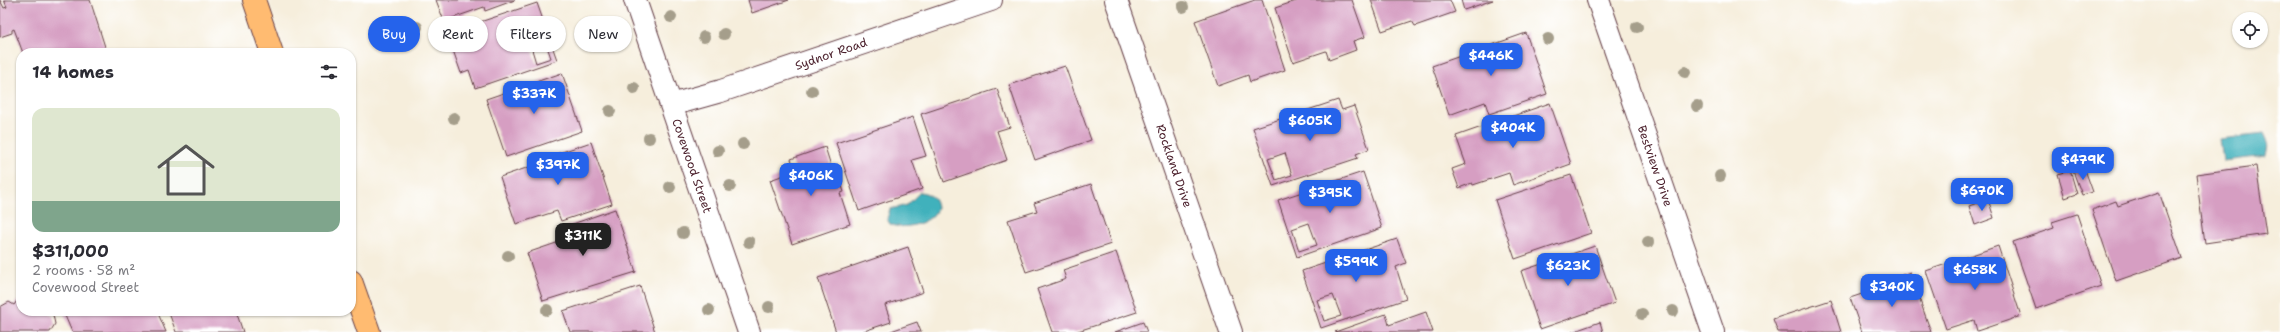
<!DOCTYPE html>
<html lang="en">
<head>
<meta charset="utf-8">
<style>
  :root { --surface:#fff; --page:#f2f2f3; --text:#2b2b33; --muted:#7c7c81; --accent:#2563eb }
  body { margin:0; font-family:"Shantell Sans",sans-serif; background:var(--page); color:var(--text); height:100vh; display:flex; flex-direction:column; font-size:15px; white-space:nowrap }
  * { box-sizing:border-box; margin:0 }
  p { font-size:13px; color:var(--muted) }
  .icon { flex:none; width:22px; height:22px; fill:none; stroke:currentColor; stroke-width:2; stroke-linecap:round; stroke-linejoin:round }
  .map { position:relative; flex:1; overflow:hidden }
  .drawer { position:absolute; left:16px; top:48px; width:340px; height:268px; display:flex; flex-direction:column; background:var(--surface); border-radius:16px; box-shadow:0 1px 3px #0004 }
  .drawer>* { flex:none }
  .hud { position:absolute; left:368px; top:16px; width:380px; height:36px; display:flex; gap:8px }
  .controls { position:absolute; left:2232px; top:12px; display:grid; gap:8px }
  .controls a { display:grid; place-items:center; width:36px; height:36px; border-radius:50%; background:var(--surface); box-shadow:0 1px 3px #0004; font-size:20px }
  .price { position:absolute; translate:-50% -34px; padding:0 9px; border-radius:8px; background:var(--accent); color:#fff; font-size:13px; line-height:26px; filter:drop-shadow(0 1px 2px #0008) }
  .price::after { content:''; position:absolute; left:50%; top:24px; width:12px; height:9px; margin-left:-6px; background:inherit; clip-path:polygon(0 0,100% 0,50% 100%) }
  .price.selected { background:#222; color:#fff }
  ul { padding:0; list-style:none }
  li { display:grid; align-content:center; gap:8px; height:212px; padding:0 16px }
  li span { display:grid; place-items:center; height:124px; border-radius:12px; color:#555 }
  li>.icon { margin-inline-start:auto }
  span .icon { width:72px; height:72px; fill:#fffc; stroke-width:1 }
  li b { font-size:17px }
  h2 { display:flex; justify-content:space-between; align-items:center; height:48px; padding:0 16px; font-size:17px }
  .pill { padding:0 14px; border-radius:18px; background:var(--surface); box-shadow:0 1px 3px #0004; font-size:14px; line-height:36px }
  .pill.selected { background:var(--accent); color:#fff }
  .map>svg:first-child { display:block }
  .water { fill:#41b1bc; stroke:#466874 }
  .building { fill:#d69ec2; fill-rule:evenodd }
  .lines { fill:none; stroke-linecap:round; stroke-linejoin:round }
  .minor-casing { stroke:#643e46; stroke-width:24 }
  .major-casing { stroke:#643e46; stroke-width:24 }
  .minor { stroke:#fff; stroke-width:22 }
  .major { stroke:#ffbb71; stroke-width:22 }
  .tree { fill:#a59e8b }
  .labels { text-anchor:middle; stroke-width:3.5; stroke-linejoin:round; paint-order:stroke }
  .street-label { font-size:12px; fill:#4a1f2b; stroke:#fff }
</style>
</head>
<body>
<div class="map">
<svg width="2280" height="332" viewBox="0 0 2280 332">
  <rect width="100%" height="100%" fill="#fff"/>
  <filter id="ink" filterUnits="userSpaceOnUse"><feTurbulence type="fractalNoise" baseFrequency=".025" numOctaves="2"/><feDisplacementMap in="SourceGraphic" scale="8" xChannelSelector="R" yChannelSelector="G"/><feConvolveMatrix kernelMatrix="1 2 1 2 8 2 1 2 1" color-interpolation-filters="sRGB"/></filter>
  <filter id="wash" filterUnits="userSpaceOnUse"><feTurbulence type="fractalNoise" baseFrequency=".012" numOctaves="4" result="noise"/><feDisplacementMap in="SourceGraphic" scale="16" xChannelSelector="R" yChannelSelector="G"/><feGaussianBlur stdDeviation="0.9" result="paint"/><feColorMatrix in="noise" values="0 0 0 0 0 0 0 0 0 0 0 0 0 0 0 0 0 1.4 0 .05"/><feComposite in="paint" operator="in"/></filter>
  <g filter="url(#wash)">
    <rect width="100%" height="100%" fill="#f6eedc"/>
    <!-- water -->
    <path class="water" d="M2263 134 2268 145 2266 156 2223 161 2220 139Z
      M920 192C930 193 936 198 937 208 934 223 903 231 890 224L887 219 890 209 907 205Z"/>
    <g id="blocks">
      <!-- building -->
      <path class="building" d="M0 0 4 8 7 7 4 0H90L106 50 104 51V53H23L14 29 12 30V33L0 37Z
        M436 0H515L485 11 484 7 444 21Z
        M748 0H789L752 13Z
        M1255 0H1262L1285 70 1250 82 1248 75 1218 86 1195 21Z
        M1299 0H1352L1365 37 1353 41 1356 50 1329 60 1326 51 1293 62 1275 8Z
        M1371 0H1450L1455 12 1415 26 1412 21 1382 31Z
        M1461 0H1493L1464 10Z
        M537 3 557 60 475 88 469 70 461 73 447 33ZM543 35 551 58 536 63 529 40Z
        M1526 33 1547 94 1489 114 1485 102 1449 115 1432 66Z
        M1065 66 1091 140 1035 160 1009 85Z
        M562 73 582 131 506 157 486 99Z
        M997 89 1010 127 997 131 1007 160 944 182 921 114Z
        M1338 100 1342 110 1354 106 1369 149 1356 154 1358 158 1273 186 1253 128ZM1285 153 1292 175 1276 180 1268 159Z
        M1550 103 1571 164 1513 185 1509 173 1473 185 1472 183 1459 188 1452 169 1466 164 1456 136Z
        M913 117 926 156 912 160 922 189 859 211 836 143Z
        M591 142 612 204 561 221 557 211 516 224 500 177 541 163 539 160Z
        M825 147 832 169 836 168 844 192 840 193 850 224 792 244 770 180 796 171 791 159Z
        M2256 166 2266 234 2205 243 2196 174Z
        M2084 167 2093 192 2082 195 2073 171Z
        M2070 170 2077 194 2065 198 2058 174Z
        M1363 172 1382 228 1297 257 1278 200ZM1309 223 1317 245 1299 251 1292 229Z
        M1571 175 1591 233 1515 259 1495 200Z
        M1091 184 1111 244 1026 272 1008 220 1037 211 1034 203Z
        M2159 192 2182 258 2116 281 2092 210 2116 201 2118 206Z
        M1988 199 1994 218 1975 225 1969 206Z
        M615 209 636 272 543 301 527 253 571 238 567 226Z
        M2077 214 2101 286 2036 309 2013 242 2054 228 2052 222Z
        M1397 239 1406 263 1396 267 1406 299 1321 328 1302 271ZM1333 295 1341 316 1324 321 1317 300Z
        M1595 246 1615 303 1540 329 1521 271Z
        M1998 246 2021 316 1977 331 1974 320 1946 329 1926 271Z
        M908 247 923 292 885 305 891 322 861 332H836L818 278Z
        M1116 252 1137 312 1075 332H1052L1037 289 1066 279 1063 270Z
        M1910 272 1931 332H1862L1850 298 1892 284 1890 279Z
        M640 286 655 332H570L563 311Z
        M21 299V311H46L53 315 55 324 50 332H0V307L9 302 14 305 17 301Z
        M1831 300 1841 332H1778L1773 319Z
        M63 311H157L166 332H72Z
        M166 311H236L243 332H176L169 313 167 314Z
        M1426 312 1433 332H1335L1386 314 1389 325Z
        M917 322 921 332H888Z
        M1143 322 1147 332H1115Z
        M1600 322 1603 332H1572Z"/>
    </g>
  </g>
  <g filter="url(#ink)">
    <use href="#blocks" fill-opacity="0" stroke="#643e46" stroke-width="1"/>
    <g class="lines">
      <defs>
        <path id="minor" d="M635 0 749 332
          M1116 0 1231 332
          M1598 0 1713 332
          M671 105 721 91 991 0"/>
        <path id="major" d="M254 0 272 53
          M351 281 369 332"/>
      </defs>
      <!-- minor casing -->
      <use href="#minor" class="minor-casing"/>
      <!-- major casing -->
      <use href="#major" class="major-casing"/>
      <!-- minor -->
      <use href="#minor" class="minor"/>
      <!-- major -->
      <use href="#major" class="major"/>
    </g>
    <!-- trees -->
    <g class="tree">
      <circle cx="1183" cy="7" r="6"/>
      <circle cx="671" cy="17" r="6"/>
      <circle cx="417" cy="27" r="6"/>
      <circle cx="1637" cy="27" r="6"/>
      <circle cx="614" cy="28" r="6"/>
      <circle cx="724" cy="34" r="6"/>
      <circle cx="704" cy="37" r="6"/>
      <circle cx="1548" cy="39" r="6"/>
      <circle cx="1685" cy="72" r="6"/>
      <circle cx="634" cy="88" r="6"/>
      <circle cx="812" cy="91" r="6"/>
      <circle cx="1697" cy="106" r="6"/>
      <circle cx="610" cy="111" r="6"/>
      <circle cx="454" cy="118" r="6"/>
      <circle cx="649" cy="138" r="6"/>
      <circle cx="743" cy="144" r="6"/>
      <circle cx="718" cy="151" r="6"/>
      <circle cx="1720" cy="176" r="6"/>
      <circle cx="730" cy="186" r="6"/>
      <circle cx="670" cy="187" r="6"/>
      <circle cx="683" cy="233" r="6"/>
      <circle cx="749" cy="242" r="6"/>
      <circle cx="1648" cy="242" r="6"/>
      <circle cx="508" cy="256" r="6"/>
      <circle cx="769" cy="307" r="6"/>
      <circle cx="547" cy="310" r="6"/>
      <circle cx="709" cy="310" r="6"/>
      <circle cx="1673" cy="311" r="6"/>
      <circle cx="1642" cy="314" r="6"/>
    </g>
  </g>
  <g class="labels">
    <!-- street labels -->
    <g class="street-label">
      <text transform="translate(831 54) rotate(-19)" y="4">Sydnor Road</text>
      <text transform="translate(692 166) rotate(71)" y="4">Covewood Street</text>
      <text transform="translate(1174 166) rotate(71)" y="4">Rockland Drive</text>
      <text transform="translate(1655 166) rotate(71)" y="4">Bestview Drive</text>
    </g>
  </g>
</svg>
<div class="controls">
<a><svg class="icon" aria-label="locate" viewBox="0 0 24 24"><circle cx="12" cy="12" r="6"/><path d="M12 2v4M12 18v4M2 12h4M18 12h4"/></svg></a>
</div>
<b class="price" style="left:1491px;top:77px">$446K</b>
<b class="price" style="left:534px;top:115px">$337K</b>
<b class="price" style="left:1310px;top:142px">$605K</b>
<b class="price" style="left:1513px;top:149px">$404K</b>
<b class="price" style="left:2083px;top:181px">$479K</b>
<b class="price" style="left:558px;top:186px">$397K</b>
<b class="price" style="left:811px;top:197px">$406K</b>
<b class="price" style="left:1982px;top:212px">$670K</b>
<b class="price" style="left:1330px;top:214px">$395K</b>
<b class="price selected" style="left:583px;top:257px">$311K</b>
<b class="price" style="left:1356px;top:283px">$599K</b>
<b class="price" style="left:1568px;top:287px">$623K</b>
<b class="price" style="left:1975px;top:291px">$658K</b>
<b class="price" style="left:1892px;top:308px">$340K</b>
<div class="hud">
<a class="pill selected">Buy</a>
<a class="pill">Rent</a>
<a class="pill">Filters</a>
<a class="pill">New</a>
</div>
<section class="drawer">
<h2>14 homes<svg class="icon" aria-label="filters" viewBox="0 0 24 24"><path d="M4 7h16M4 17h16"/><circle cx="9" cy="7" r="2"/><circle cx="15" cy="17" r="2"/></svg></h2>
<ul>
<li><span style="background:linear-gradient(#dfe7d0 75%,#7fa58c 0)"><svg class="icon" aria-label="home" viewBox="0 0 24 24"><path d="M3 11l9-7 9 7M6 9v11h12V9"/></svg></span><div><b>$311,000</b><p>2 rooms · 58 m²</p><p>Covewood Street</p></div></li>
</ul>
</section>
</div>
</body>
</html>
